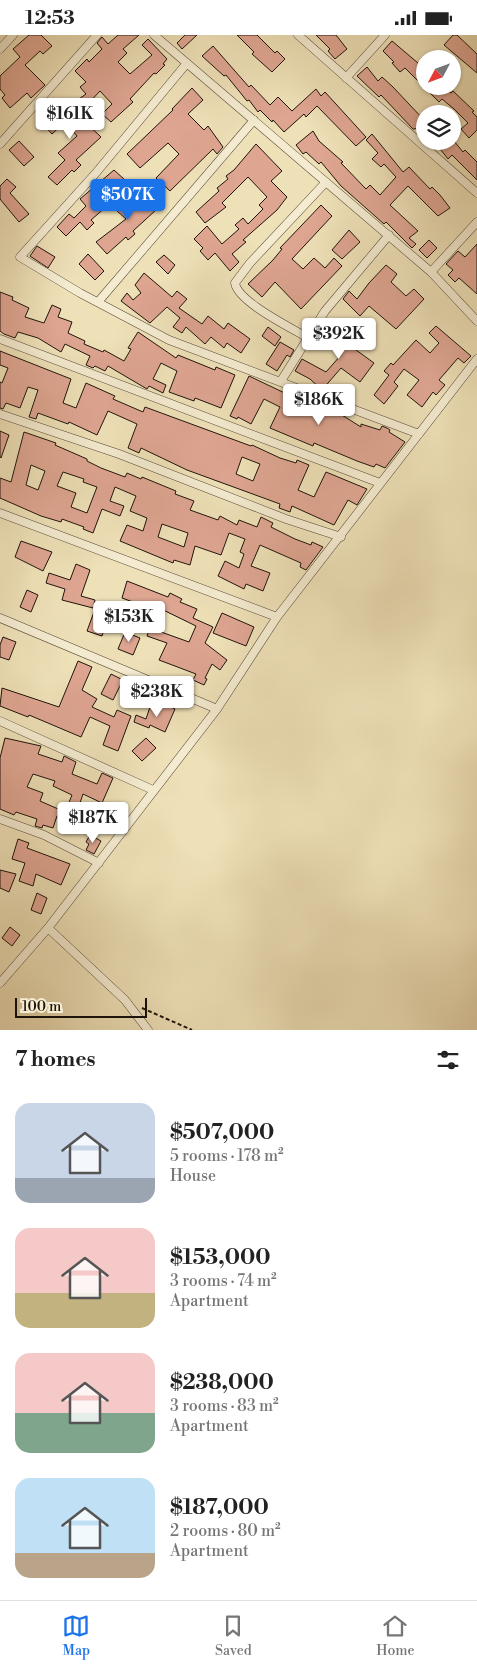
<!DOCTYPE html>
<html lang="en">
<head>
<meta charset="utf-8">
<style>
  :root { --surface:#fff; --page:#f2f2f2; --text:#222; --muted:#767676; --line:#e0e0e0; --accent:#1a73e8 }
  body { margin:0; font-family:"Libre Bodoni",serif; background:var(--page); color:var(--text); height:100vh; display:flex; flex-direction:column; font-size:19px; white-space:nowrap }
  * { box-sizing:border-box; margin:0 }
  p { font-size:16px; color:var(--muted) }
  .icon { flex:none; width:28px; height:28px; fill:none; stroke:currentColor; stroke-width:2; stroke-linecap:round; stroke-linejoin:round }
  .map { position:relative; height:995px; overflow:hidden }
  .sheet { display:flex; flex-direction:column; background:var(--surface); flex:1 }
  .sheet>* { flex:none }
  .needle { width:32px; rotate:229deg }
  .tools { position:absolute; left:416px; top:15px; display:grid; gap:10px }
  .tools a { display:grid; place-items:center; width:45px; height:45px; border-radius:50%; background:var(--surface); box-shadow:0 1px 4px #0004; font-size:25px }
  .scale { position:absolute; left:15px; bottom:12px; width:132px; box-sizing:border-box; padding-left:5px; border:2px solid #1f140b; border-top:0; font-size:14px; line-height:18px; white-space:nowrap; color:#1f140b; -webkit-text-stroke:4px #f4ebd0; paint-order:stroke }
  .price { position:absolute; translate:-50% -42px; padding:0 11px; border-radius:5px; background:#fff; color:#222; font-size:16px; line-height:32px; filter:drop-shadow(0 1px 2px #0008) }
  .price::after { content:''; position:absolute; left:50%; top:30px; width:15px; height:11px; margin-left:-8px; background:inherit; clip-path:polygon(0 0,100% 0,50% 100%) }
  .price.on { background:var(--accent); color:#fff }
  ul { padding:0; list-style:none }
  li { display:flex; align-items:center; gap:15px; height:125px; padding:0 15px }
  li span { display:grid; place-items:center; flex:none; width:140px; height:100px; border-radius:15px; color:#555 }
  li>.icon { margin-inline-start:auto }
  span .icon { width:60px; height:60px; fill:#fffc; stroke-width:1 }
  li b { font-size:21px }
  h2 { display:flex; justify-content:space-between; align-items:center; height:60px; padding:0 15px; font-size:21px }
  .status { display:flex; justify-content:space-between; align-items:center; height:35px; padding:0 25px; background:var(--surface); direction:ltr }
  .status svg { height:14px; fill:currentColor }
  .menu { display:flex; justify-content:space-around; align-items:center; height:70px; border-top:1px solid var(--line); background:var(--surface); font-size:14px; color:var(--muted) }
  .menu a { display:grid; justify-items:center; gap:2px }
  .menu .on { color:var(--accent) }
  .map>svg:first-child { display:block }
  .building { fill:#dea591; stroke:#1f140b; fill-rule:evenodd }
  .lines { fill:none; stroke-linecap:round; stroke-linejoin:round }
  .minor-casing { stroke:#534736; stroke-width:9 }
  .path { stroke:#1f140b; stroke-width:2; stroke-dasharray:4 2.5; stroke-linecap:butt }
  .minor { stroke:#f4ebd0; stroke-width:8 }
</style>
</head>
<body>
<div class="status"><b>12:53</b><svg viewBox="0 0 49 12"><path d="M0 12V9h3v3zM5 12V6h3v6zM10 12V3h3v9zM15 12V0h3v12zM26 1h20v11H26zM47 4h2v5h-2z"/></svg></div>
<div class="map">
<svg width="477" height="995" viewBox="0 0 477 995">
  <rect width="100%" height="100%" fill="#eee0b7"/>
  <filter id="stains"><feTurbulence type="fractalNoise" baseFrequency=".004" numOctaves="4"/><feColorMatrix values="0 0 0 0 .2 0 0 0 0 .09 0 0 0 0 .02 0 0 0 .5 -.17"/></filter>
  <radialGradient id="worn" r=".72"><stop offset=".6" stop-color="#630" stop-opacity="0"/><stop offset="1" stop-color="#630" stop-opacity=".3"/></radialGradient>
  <!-- building -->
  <path class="building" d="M29 0H41L52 11 43 19 40 16 25 30 45 50 31 63 27 58 10 73 2 63 5 60 0 54V41L20 22 13 14Z
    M118 0H139L123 14 127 18 118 27 130 39 152 20 142 10 148 4 167 24 163 29 165 30 156 39 154 38 130 64 133 67 111 87 102 79 112 69 100 56 85 72 79 64 86 59 80 52 86 47 75 36 87 24 89 27 102 14 97 8 102 2 108 9Z
    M185 0H197L182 14 177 8Z
    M237 0H257L275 18 277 16 285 24 272 37 252 19 254 17Z
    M316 0H336L347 14 335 24 328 16 330 14Z
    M453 0H457L477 19V38L444 10Z
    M392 6 425 34V51H444L451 58 453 56 474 76 472 77 477 82V95L469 103 461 94 468 88 454 74 442 64 439 67 405 33 400 37 392 28 394 27 383 16Z
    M213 11 249 52 251 50 270 70 278 62 292 76 316 54 321 61 325 57 366 102 356 111 317 71 306 82 304 79 284 97 273 85 272 87 260 75 258 77 249 65 247 66 226 40 224 41 202 21Z
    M367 32 378 46 382 42 393 52 424 85 415 94H413L381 60 379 62 357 41Z
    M192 53 203 65 188 79 204 95 208 91 223 112 217 119 213 114 170 156 156 143 179 119 168 108 140 133 127 119 173 75 172 74Z
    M57 66 75 84 79 81 101 102 76 125 81 130 74 137 72 135 57 150 48 142 65 125 58 118 77 101 65 87 52 99 42 88 53 78 49 74Z
    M313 96 319 106 343 127 341 128 366 154 370 150 380 160 396 142 384 129 381 132 372 124 378 118 366 105 372 99 403 137 409 132 430 154 432 152 440 160 450 173 438 181 408 151 390 170 418 196 409 203 416 209 412 213 386 187 384 189 341 151 321 127 319 129 306 117 303 119 296 110Z
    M19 106 34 122 24 131 9 115Z
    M434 106H454L463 117 465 115 477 127V145L452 120 448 124Z
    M256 109 282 136 271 146 287 162 277 175 243 205 246 207 232 219 239 227 230 236 215 218 208 225 200 216 203 213 194 204 207 191 222 209 239 194 235 190 243 183 248 189 263 174 259 170 267 162 248 142 222 168 226 172 205 188 196 177 219 156 217 153 228 144 226 141 234 135Z
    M114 135 125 145 104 168 107 171 91 185 94 188 87 195 80 187 66 201 57 192 69 179 74 183 86 171 80 164Z
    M7 144 16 152 10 158 29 179 19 187 0 164V151Z
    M135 156 142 163 144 161 157 174 133 196 135 199 128 205 126 202 107 219 96 207 126 184 116 175Z
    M321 170 332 181 292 224 303 234 314 223 325 233 334 223 342 231 301 274 275 247 262 262 248 249 273 225 282 214 280 213Z
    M349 195 360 207 342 224 332 215Z
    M429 205 437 213 427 223 419 215Z
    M477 209V259L459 243 455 247 448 240 453 235 446 229 458 216 465 222Z
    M37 211 55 222 48 233 30 221Z
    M88 219 104 236 95 245 79 229Z
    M164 220 175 230 168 239 156 227Z
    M386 230 397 239 391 247 406 261 414 254 424 264 396 294 369 271 360 281 343 264 349 256 357 264 369 248Z
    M144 238 172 262 177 256 187 264 179 273 202 289 208 281 224 294 228 288 250 304 241 318 227 308 224 313 211 302 205 309 186 292 182 298 173 292 180 283 167 272 150 288 121 266 127 258 133 265 141 258 135 250Z
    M0 257 13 262 12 265 29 273 25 282 44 288 52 270 61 274 58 282 72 287 68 298 85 306 84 309 103 317 104 315 124 326 131 314 128 313 138 297 176 323 178 320 215 335 216 332 235 340 221 373 195 363 194 366 169 357 177 336 161 328 153 344 166 350 163 358 149 351 147 354 108 331 105 336 95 331 93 333 86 330 90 321 65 309 61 317 38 303 18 297 15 303 4 299 0 296Z
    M337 288 351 299 353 296 361 302 352 312 374 328 360 347 341 333 322 355 310 344 295 336 302 324 326 337 341 320 331 311 339 302 331 295Z
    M436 291 471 321 464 328 458 323 439 345 445 350 436 360 433 357 422 372 407 360 419 345 404 334 394 347 398 351 384 369 374 360 389 340 384 336 391 328 393 330 416 305 430 318 439 308 429 298Z
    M268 292 281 302 275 311 262 301Z
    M280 307 294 315 290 322 287 320 277 336 266 329Z
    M0 316 71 344 63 368 76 373 86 348 115 361 113 364 143 377 145 372 251 411 252 410 280 423 296 428 297 425 309 430 298 455 314 462 326 437 367 454 357 470 348 465 334 490 292 471 290 477 279 473 280 469 187 435 141 413 139 418 128 413 137 389 108 376 97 400 69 387 68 389 38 378 36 384 29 382 38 355 28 352 20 373 6 368 3 374 0 373V347L2 348 8 333 0 330ZM242 422 260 429 253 446 236 439Z
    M249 341 293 362 321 381 326 370 361 392V389L380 395 382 391 387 393 390 395 389 397 405 407 385 433 376 429 374 432 357 426 314 408 313 411 270 393 280 372 264 364 251 389 238 382 237 384 230 381Z
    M0 396 9 400 1 423 0 422Z
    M24 397 56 408 55 410 87 424V426L101 433 125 442 127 438 141 444 142 442 176 456 175 459 194 466 190 475 218 485 220 481 237 490 239 485 257 492 261 482 273 488 271 492 295 504 311 510 312 507 323 512 306 535 300 532 301 528 260 510 251 531 270 538 263 556 246 549 244 554 218 541 225 526 239 533 244 519 240 517 245 504 229 498 221 520 195 511 190 530 174 525 173 528 120 506 127 490 143 496 147 483 130 476 136 461 115 452 110 466 124 471 120 481 102 474 93 498 83 494 84 492 62 484 61 487 41 481 0 463V443L11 447ZM31 430 45 436 38 455 26 450ZM63 437 84 444 83 447 97 452 87 478 71 472 76 458 57 451ZM162 489 188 498 184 512 158 502Z
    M21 506 52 517 43 536 15 522Z
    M76 529 90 535 81 561 95 565 93 573 62 565 65 554 46 548 49 538 70 545Z
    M127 546 168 562 170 558 182 564 180 567 197 574 193 583 213 592 205 608 227 625 220 635 212 629 205 643 207 644 204 650 193 645 196 639 159 625 167 608 147 601 150 593 189 607 196 591 153 570 152 574 122 563Z
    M27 555 38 560 31 577 20 572Z
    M111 574 126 580 122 592 107 586 102 601 87 596 94 577 108 582Z
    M222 578 254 592 246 611 213 598Z
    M125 597 140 603 133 620 118 614Z
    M3 602 16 607 9 625 0 622V610Z
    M78 626 92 632 82 655 97 664 92 672 114 682 117 675 131 681 118 716 103 710 110 691 90 682 81 702 29 680 28 682 0 671 2 653 59 672Z
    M111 639 123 645 113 665 101 659Z
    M163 668 175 674 165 697 150 690 149 693 134 687 136 680 146 684 150 672 159 676Z
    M5 703 41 711 38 719 62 727 64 721 76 727 72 739 97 749 102 738 113 743 102 768 83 759 73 789 57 781 53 793 43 790 42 793 35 791 37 784 16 777 14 780 0 774V723ZM33 739 55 746 53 751 72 760 65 777 40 766 43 758 27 752Z
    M146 703 156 713 142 726 132 716Z
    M90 800 101 806 94 819 86 815 89 809 86 807Z
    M18 804 29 808 27 813 70 829 61 850 36 839 33 851 19 846 25 828 12 824Z
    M0 835 16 839 9 857 0 853Z
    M37 858 47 863 41 879 31 875Z
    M10 892 20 900 12 911 2 903Z"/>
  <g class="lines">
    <defs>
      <path id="minor" d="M154 0 431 237 477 286
        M298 0 477 158
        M0 14 13 0
        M187 28 95 139 20 222 80 258 169 305 419 399
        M346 43 385 0
        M0 109 97 0
        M431 237 477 187
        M98 267 254 85
        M308 303C290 292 238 267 235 248L250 228 326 147
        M0 304 380 448
        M281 346 325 276 389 200
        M0 379 119 419 286 484 341 502
        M0 478 277 582
        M0 583 217 674
        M0 686 153 755
        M0 784 44 800 99 828
        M48 893 125 965 148 995
        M0 948 48 893 217 674 277 582 477 324"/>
    </defs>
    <!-- minor casing -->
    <use href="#minor" class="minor-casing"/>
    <!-- path -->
    <path class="path" d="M142 973 192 995"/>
    <!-- minor -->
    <use href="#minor" class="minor"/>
  </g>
  <rect width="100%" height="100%" filter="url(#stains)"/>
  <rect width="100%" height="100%" fill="url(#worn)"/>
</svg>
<div class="tools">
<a><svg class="needle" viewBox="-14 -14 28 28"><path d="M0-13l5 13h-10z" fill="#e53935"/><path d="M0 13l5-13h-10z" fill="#767676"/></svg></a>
<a><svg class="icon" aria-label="layers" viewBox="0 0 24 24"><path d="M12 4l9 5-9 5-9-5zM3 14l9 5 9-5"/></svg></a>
</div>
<div class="scale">100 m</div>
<b class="price" style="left:70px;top:105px">$161K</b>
<b class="price on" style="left:128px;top:186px">$507K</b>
<b class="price" style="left:339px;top:325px">$392K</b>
<b class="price" style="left:319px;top:391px">$186K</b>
<b class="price" style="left:129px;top:608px">$153K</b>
<b class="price" style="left:157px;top:683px">$238K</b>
<b class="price" style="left:93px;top:809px">$187K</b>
</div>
<section class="sheet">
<h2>7 homes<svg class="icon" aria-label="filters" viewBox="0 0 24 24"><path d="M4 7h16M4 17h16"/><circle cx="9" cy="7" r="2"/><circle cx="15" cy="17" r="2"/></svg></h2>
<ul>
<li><span style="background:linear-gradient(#c9d6e8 75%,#9aa5b1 0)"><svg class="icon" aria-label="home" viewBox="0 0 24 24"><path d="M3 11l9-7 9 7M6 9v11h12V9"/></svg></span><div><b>$507,000</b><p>5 rooms · 178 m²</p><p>House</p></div></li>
<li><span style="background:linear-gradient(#f6c9c9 65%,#c2b280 0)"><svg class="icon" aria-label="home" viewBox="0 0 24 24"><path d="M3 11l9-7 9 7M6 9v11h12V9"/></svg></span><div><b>$153,000</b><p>3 rooms · 74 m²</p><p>Apartment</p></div></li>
<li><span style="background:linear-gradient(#f6c9c9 60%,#7fa58c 0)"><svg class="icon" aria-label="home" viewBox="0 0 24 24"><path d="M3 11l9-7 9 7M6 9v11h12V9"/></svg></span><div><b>$238,000</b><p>3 rooms · 83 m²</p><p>Apartment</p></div></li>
<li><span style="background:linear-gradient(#bfe0f5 75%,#b9a48a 0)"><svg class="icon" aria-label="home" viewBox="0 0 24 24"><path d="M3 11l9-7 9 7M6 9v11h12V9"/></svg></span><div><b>$187,000</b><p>2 rooms · 80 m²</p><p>Apartment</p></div></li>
</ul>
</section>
<nav class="menu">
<a class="on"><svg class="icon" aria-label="map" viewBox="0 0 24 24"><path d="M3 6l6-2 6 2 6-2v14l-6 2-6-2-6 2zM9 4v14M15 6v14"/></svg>Map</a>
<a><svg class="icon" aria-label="saved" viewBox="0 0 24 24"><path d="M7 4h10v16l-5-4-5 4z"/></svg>Saved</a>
<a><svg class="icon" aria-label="home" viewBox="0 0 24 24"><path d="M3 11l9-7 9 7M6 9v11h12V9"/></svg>Home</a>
</nav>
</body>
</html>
